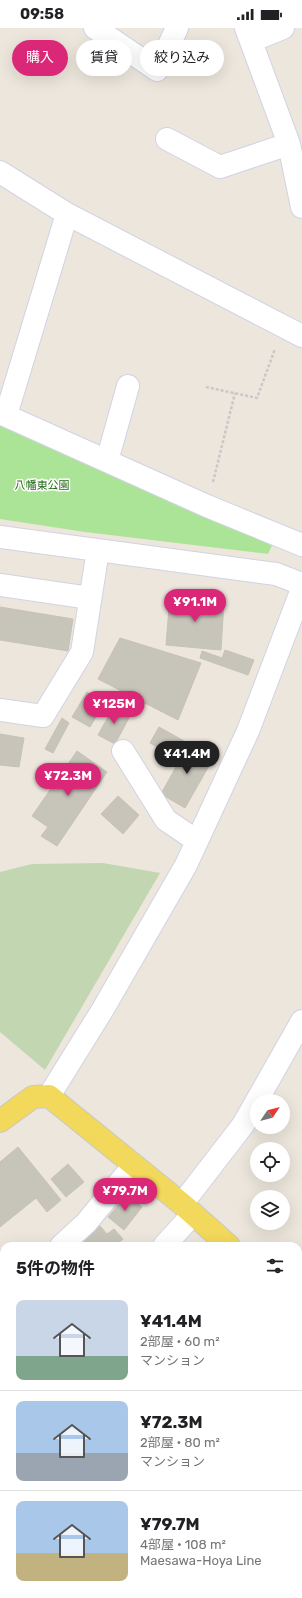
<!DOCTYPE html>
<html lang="ja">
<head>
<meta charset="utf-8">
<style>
  :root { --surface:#fff; --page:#f6f6f6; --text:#202124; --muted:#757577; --line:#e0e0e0; --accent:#db2777 }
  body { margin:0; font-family:Rubik,"Noto Sans JP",sans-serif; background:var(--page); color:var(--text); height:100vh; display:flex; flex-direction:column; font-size:15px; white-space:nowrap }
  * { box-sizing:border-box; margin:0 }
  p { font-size:13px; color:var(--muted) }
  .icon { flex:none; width:22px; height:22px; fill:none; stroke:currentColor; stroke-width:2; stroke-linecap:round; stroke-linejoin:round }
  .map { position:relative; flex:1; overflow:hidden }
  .drawer { position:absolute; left:0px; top:1214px; width:302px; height:356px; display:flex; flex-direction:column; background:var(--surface); border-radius:12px 12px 0 0; box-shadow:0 4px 16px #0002 }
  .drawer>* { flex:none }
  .guide { position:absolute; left:12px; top:12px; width:278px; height:36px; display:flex; gap:8px }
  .needle { width:26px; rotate:55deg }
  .tools { position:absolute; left:250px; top:1066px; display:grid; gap:8px }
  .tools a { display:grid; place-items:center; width:40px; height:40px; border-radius:50%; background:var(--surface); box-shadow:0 4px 16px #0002; font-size:20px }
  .price { position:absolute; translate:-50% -34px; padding:0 9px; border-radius:14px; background:var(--accent); color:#fff; font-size:13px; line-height:26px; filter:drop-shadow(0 1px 2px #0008) }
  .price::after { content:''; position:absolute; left:50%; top:24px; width:12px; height:9px; margin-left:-6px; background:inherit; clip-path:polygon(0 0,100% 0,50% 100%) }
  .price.on { background:#222; color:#fff }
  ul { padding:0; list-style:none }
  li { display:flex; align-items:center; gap:12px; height:100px; padding:0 16px }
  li+li { border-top:1px solid var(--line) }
  li span { display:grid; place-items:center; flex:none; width:112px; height:80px; border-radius:8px; color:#555 }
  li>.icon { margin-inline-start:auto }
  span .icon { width:48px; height:48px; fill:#fffc; stroke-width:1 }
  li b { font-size:17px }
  h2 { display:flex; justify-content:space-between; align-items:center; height:48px; padding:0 16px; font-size:17px }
  .chip { padding:0 14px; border-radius:18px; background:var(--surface); box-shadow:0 4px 16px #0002; font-size:14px; line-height:36px }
  .chip.on { background:var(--accent); color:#fff }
  .status { display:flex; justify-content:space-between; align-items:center; height:28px; padding:0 20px; background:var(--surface); direction:ltr }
  .status svg { height:11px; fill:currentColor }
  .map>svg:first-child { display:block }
  .green { fill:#ace497 }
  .cemetery { fill:#c2d6b2 }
  .building { fill:#c7c4ba; stroke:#c8c2b5 }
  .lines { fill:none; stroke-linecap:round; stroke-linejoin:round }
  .minor-casing { stroke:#d1d3e3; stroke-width:24 }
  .major-casing { stroke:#c8c8c8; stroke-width:24 }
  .path { stroke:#c8c8c8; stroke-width:2.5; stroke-dasharray:3 2; stroke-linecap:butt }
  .minor { stroke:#fff; stroke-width:22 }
  .major { stroke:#f2d95b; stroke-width:22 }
  .labels { text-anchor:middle; stroke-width:3; stroke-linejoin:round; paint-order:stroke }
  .park-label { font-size:11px; fill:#246819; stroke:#fff }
</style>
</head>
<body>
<div class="status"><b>09:58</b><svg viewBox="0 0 49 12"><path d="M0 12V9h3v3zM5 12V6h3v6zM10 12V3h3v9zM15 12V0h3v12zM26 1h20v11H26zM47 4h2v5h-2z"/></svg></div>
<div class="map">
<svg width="302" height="1570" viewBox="0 0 302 1570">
  <rect width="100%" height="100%" fill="#ece6dc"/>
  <!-- green -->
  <path class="green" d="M0 394 274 513 268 526 85 504 0 491Z"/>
  <!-- cemetery -->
  <path class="cemetery" d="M103 835 160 845 45 1042 0 1004V844L32 836Z"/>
  <!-- building -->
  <path class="building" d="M170 567 224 573 221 622 166 617Z
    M0 579 73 591 68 623 0 612Z
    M120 610 201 635 178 692 98 651Z
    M225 622 254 632 248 647 200 630 202 623 222 630Z
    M87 664 105 674 90 699 72 689Z
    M114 678 130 688 115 716 98 707Z
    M62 690 69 695 53 725 45 721Z
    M159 699 184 713 175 729 150 715Z
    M0 706 24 710 19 739 0 737Z
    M189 715 214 729 185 780 161 766Z
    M77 723 107 744 57 818 41 808 48 799 32 788Z
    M118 768 139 787 123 806 101 786Z
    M18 1119 61 1172 47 1184 36 1170 0 1199V1134Z
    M68 1136 84 1154 66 1169 51 1151Z
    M127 1167 142 1179 124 1202 108 1189Z
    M100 1198 107 1206 114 1201 123 1211 117 1216 119 1218H77Z
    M299 1315 302 1318V1383L298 1379Z
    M300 1400 302 1402V1428L298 1431V1403Z
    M4 1419V1439L0 1442V1422Z
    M298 1451 302 1454V1477L298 1481Z"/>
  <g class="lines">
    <defs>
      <path id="minor" d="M95 0 157 42 177 0
        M246 0 289 116 302 179
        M251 13 283 0
        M167 111 220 139 289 116
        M0 144 67 186 302 308
        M0 385 207 478 302 517
        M6 387 67 186
        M107 433 128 358
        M0 509 276 546 302 556
        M0 557 90 570
        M0 682 43 688 82 624 98 522
        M123 723 166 792 197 813
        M49 1068 103 981 186 837 248 703 302 561
        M182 1176 243 1097 302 993
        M61 1218 86 1195 134 1137
        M164 1218 193 1186
        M0 1270 4 1267
        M298 1501 302 1497
        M293 1566 297 1570
        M223 1570 228 1566"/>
      <path id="major" d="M0 1093 33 1069 49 1068 182 1176 229 1218
        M298 1280 302 1284"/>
    </defs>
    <!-- minor casing -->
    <use href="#minor" class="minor-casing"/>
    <!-- major casing -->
    <use href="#major" class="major-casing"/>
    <!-- path -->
    <path class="path" d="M206 359 257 370 275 321
      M213 454 235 365
      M10 1570 14 1566"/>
    <!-- minor -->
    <use href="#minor" class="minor"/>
    <!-- major -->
    <use href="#major" class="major"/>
  </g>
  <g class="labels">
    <!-- park labels -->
    <g class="park-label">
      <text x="42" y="461">八幡東公園</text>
    </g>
  </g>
</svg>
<div class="tools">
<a><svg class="needle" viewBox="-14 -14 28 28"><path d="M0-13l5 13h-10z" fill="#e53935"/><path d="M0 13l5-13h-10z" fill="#757577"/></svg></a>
<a><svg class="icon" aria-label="locate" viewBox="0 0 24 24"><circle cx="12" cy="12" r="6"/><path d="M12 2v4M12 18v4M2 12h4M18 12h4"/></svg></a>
<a><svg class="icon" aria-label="layers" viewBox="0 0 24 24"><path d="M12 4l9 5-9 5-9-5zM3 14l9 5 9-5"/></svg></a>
</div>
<b class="price" style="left:195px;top:595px">¥91.1M</b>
<b class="price" style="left:114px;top:697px">¥125M</b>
<b class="price on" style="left:187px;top:747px">¥41.4M</b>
<b class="price" style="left:68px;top:769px">¥72.3M</b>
<b class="price" style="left:125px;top:1184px">¥79.7M</b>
<div class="guide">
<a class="chip on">購入</a>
<a class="chip">賃貸</a>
<a class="chip">絞り込み</a>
</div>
<section class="drawer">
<h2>5件の物件<svg class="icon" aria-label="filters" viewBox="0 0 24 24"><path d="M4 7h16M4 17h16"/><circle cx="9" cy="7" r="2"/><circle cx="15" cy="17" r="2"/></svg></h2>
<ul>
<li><span style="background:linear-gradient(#c9d6e8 70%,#7fa58c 0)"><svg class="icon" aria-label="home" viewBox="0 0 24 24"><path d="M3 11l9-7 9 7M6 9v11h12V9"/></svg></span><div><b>¥41.4M</b><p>2部屋 · 60 m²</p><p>マンション</p></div></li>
<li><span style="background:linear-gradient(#a9c7e8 65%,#9aa5b1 0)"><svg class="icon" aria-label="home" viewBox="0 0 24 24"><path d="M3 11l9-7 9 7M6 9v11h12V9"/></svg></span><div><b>¥72.3M</b><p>2部屋 · 80 m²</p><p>マンション</p></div></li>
<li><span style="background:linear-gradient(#a9c7e8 65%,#c2b280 0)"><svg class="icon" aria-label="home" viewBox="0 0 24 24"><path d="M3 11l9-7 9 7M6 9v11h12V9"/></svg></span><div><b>¥79.7M</b><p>4部屋 · 108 m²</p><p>Maesawa-Hoya Line</p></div></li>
</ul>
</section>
</div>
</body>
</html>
